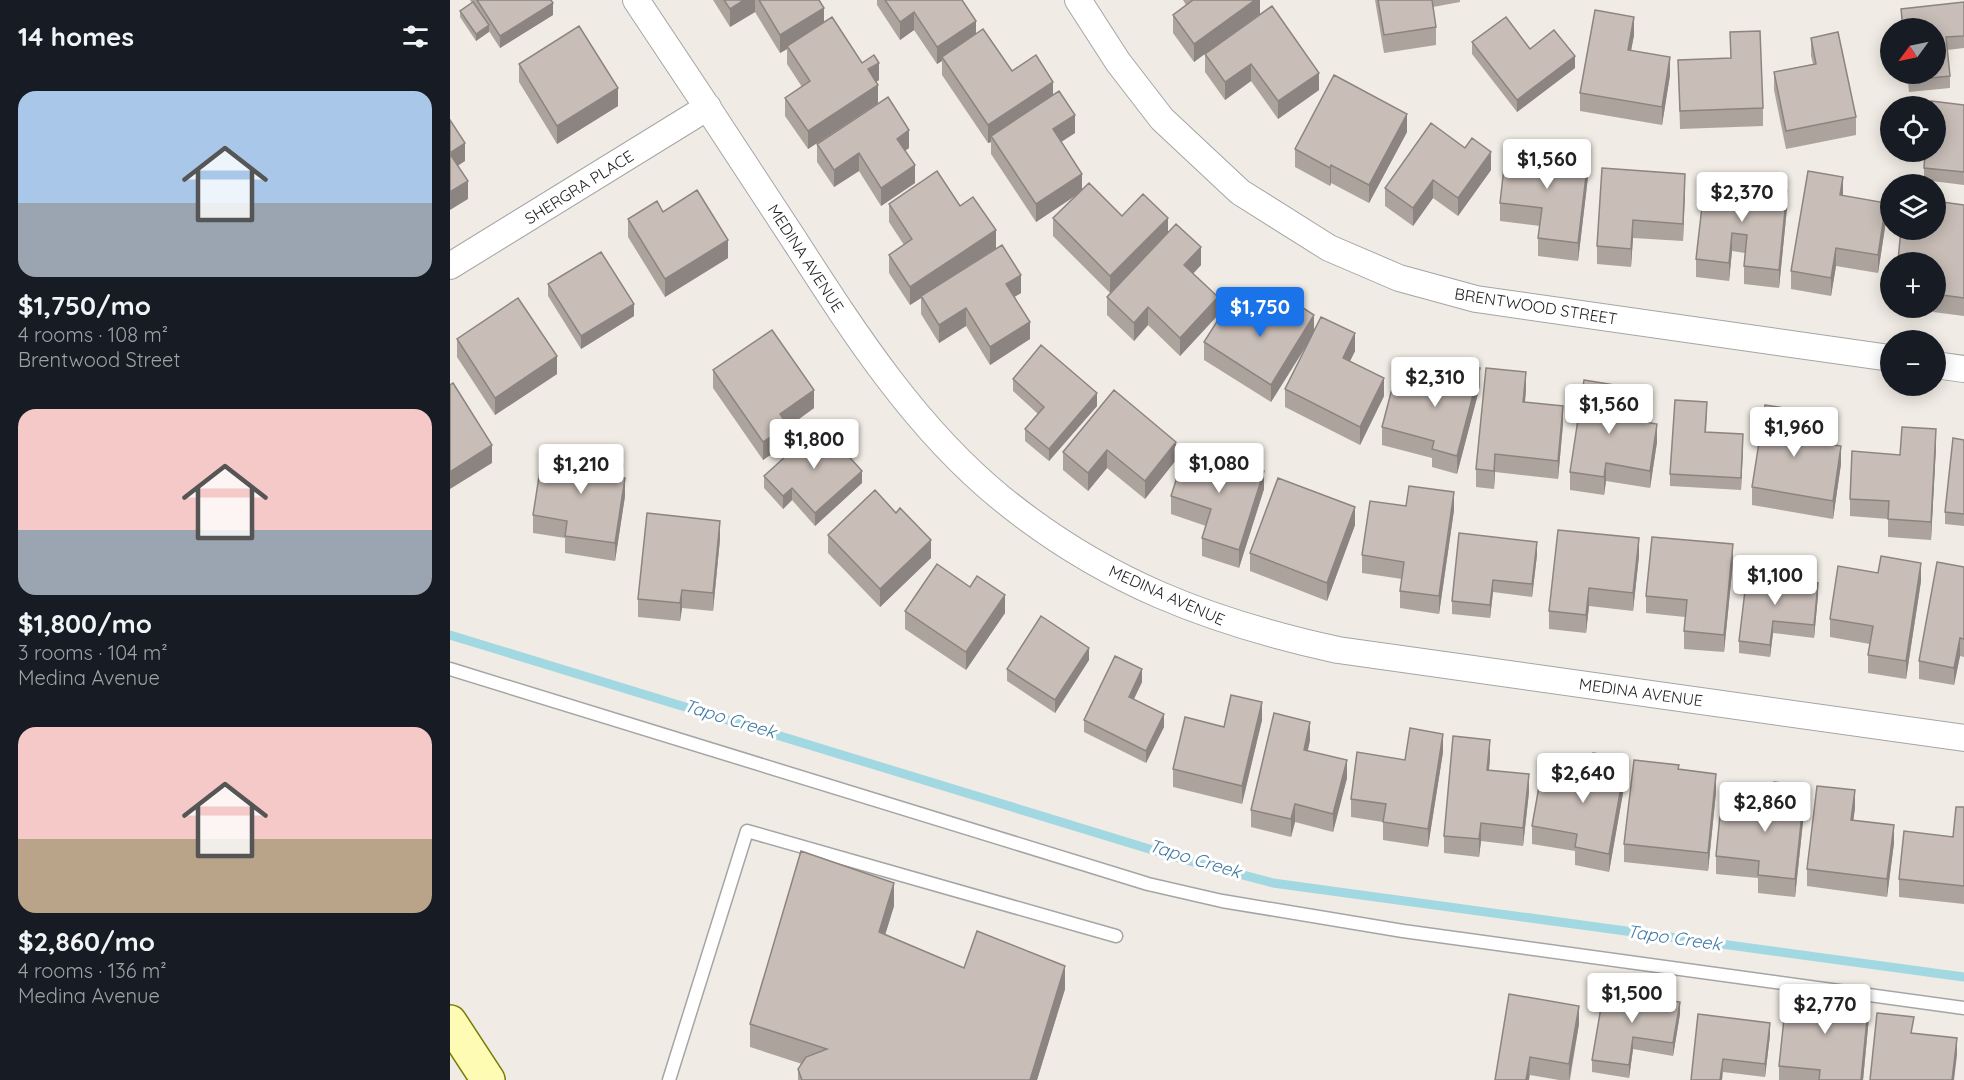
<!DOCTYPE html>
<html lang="en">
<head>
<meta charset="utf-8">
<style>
  :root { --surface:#171b24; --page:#20242c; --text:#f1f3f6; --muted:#9ea1a6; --accent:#1a73e8 }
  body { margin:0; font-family:Quicksand,sans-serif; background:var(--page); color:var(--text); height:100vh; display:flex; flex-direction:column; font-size:22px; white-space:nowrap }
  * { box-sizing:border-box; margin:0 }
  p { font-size:20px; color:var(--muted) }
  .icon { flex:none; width:33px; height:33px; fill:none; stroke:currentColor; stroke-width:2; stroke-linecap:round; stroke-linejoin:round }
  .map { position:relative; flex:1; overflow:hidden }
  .side { display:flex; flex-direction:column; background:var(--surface); width:450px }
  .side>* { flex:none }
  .needle { width:39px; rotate:237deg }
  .controls { position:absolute; left:1430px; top:18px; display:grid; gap:12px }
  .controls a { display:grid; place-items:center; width:66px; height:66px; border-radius:50%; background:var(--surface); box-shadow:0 3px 15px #0003; font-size:30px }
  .price { position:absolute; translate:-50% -51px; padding:0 14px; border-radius:6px; background:#fff; color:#222; font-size:20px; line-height:39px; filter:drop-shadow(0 2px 3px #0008) }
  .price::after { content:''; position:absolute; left:50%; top:36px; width:18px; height:14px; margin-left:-9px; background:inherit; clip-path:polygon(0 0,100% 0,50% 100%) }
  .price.on { background:var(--accent); color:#fff }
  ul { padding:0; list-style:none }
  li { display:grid; align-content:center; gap:12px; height:318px; padding:0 18px }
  li span { display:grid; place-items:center; height:186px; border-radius:18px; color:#555 }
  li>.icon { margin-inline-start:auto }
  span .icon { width:108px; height:108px; fill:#fffc; stroke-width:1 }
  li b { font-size:26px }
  h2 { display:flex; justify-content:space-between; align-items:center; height:72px; padding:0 18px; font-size:26px }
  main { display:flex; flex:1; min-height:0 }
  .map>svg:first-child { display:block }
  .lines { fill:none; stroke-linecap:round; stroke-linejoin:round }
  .stream { stroke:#a1d8e1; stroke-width:9 }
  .service-casing { stroke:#a5a5a5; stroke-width:15 }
  .minor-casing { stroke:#a5a5a5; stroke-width:28 }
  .secondary-casing { stroke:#787b00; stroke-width:36 }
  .service { stroke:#fff; stroke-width:12 }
  .minor { stroke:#fff; stroke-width:26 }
  .secondary { stroke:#fefcb4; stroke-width:33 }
  .wall { fill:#aca39d }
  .shaded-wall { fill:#8c8480 }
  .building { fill:#c8bdb7; stroke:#8c8480; stroke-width:1.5 }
  .labels { text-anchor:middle; stroke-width:6; stroke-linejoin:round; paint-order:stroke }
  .street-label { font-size:16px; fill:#1e1e1e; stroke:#fff }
  .water-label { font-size:18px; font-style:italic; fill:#3f7aa5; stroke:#fff }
</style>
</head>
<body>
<main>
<section class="side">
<h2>14 homes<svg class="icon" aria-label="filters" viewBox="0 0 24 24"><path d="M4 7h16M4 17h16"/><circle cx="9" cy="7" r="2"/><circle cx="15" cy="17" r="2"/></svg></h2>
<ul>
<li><span style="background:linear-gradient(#a9c7e8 60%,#9aa5b1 0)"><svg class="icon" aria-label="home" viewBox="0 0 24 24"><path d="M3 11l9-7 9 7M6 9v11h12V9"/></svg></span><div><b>$1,750/mo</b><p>4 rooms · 108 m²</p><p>Brentwood Street</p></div></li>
<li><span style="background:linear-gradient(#f6c9c9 65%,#9aa5b1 0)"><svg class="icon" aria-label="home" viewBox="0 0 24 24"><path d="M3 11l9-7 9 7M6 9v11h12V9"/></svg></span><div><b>$1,800/mo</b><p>3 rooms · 104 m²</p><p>Medina Avenue</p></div></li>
<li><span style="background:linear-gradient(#f6c9c9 60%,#b9a48a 0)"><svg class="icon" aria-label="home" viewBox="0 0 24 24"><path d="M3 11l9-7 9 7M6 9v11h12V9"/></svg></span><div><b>$2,860/mo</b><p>4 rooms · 136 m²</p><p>Medina Avenue</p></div></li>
</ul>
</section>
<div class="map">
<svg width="1514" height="1080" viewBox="0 0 1514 1080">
  <rect width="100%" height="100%" fill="#f0ebe4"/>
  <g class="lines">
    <!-- stream -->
    <path class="stream" d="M0 635 732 859 823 883 1514 977"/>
    <defs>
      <path id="service" d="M0 669 698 884 772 901 953 931 1514 1008
        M219 1080 297 831 666 936"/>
      <path id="minor" d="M186 0C239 79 291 158 343 238 403 331 464 427 551 498 654 582 760 622 888 650L1514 738
        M628 0 668 62 712 119 790 192 879 248 949 278 1026 299 1440 358
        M0 266 258 107
        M1485 365 1514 369"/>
      <path id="secondary" d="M0 1022 38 1080"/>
    </defs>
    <!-- service casing -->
    <use href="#service" class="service-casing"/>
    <!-- minor casing -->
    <use href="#minor" class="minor-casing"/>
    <!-- secondary casing -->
    <use href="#secondary" class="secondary-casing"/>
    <!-- service -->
    <use href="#service" class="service"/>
    <!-- minor -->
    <use href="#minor" class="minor"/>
    <!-- secondary -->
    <use href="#secondary" class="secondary"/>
  </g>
  <!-- wall -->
  <path class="wall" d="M20 0H101L103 15 50 48 39 31 26 41 10 17V11L22 3Z
    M263 0H369L374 21 429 80 426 82 428 103 358 149 335 116V98L352 87 337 64V49L330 53 305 12 280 27Z
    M427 0H512L526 34 562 71 603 95 625 133 611 142 632 190 672 216 718 232 751 265 743 274 768 315 730 356 698 325 684 341 657 315V297L668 285 660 293 603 236V218L627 195 586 222 541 154V142L538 143 492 75V61L487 64 464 30 450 40 427 5Z
    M733 0H810L744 62 723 33V15L736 5Z
    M925 0H1010V2L983 7 986 27V45L934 53Z
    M1514 2V48L1497 50 1500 76V88L1459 92 1457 74H1485V28H1452L1451 9Z
    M822 6 869 90 828 119 801 81 775 100 755 72V54Z
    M1184 35 1181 50 1220 75 1212 125 1130 111V93Z
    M1361 38 1406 117V135L1336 149 1324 90V72L1363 64 1361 56Z
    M1022 42 1080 49 1125 68 1067 112 1022 54Z
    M1228 60 1313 108V126L1230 129Z
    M69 64 168 106 107 144 69 82Z
    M1514 105V185L1474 180V168Z
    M957 132 919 203 881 183 880 186 845 167V149Z
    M367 144 459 148 455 151 465 183 431 206 409 171 384 187 367 162Z
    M1041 170 1008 216 983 198 963 226 935 206V188Z
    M1235 174 1233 241 1183 238 1181 267 1147 264V246Z
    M1138 177 1128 261 1088 256V238L1090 226 1050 221V203Z
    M1255 180 1337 208 1329 288 1294 284V266L1295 253 1282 251 1279 281 1246 277V259Z
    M1393 196 1436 221 1428 273 1386 266 1381 296 1341 289V271Z
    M439 204 510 206 546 248 571 293 564 297 580 339 540 365 516 326 489 343 471 314V298L460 305 439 273V255L454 245 439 222Z
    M1514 205V316L1483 312V308H1485V262H1448L1451 230Z
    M213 212 278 258 215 297 178 237V219Z
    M98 284 184 316 131 349 98 296Z
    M813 327 864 330 905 351 900 361 934 396 910 445 835 407V389L857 345 821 402 754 360V342Z
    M7 339 107 374 45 415 7 357Z
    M263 370 364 408 338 427V443L313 460 263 388Z
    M563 379 647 406 599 461 575 441V429L588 414 563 391Z
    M1030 386 1007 474 982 467V458L932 445V427L986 393Z
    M664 390 726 460 695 499 657 468 638 491 613 470V452Z
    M1076 390 1075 402 1113 424 1108 479 1045 472 1044 489 1026 487V469Z
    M1165 403 1163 417 1207 442 1200 488 1156 481 1154 495 1120 490V472Z
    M1257 414 1256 432 1293 446 1291 490 1220 486V474Z
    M1353 429 1351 440 1391 464 1383 519 1302 505V487Z
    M1514 440V526L1495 524V512Z
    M1486 447 1481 540 1438 537V519L1400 516V499L1450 455Z
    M314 476 412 483 365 526 342 500 333 509 314 488Z
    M173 478 175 496 165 561 115 553V538L83 533V515Z
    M814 489 789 568 752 556V538L756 526 721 514V496Z
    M956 506 1004 510 989 614 950 608V591L952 579 912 573V555Z
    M905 525 877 601 800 571V553Z
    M378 535 481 558 430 607 378 553Z
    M270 539 263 611 232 608 230 621 188 617V599Z
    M1087 555 1082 597 1043 592 1040 618 1002 614V601Z
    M1189 556 1183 611 1139 606 1136 633 1099 629V611Z
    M1283 562 1274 652 1234 649V631L1235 617 1196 613V596Z
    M1514 567V657L1510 656 1504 685 1469 679V661Z
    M1297 574 1368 596 1364 638 1323 633 1320 657 1289 653V641Z
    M1471 581 1456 679 1418 673V655L1420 644 1380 637V619Z
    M520 587 555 613 516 670 455 629V611Z
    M639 660 605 713 557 681V669Z
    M692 682 684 699 714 727 696 763 634 732V720Z
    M812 720 792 804 723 787V769L774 727Z
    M860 740 858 750 897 778 883 832 845 822 841 837 801 827V810Z
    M993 752 978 847 933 840V822L901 817V799L955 760Z
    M1040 758 1039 770 1079 792 1073 846 1031 841 1029 857 994 853V836Z
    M1229 769 1266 792 1258 871 1174 862V844Z
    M1176 776 1159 872 1125 865V851L1082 844V826L1138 783Z
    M1355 803 1345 897 1308 893V878L1266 874V856L1321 811Z
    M1514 807V904L1449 897V879L1503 837Z
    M1405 808 1403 820 1444 843 1437 897 1357 886V869Z
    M444 906 435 934 514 968 615 989 587 1080H348V1069L352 1064 300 1047V1024Z
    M1154 990 1230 1014 1223 1056 1183 1049 1179 1078 1142 1072V1060Z
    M1248 1014 1320 1035 1315 1077 1273 1072 1272 1080H1241Z
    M1419 1017 1413 1080H1329V1066Z
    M1129 1024 1120 1080H1109L1080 1075 1079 1080H1045Z"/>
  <!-- shaded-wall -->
  <path class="shaded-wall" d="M294 0H305V12L280 27V9Z
    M805 0H810V14L744 62V44Z
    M103 3V15L50 48V36Z
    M374 8V26L337 46V49L330 53V35Z
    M464 12V30L450 40V22Z
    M1184 17V35L1178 67V50Z
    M526 21V39L492 57V61L487 64V47Z
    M39 25V32L26 41V34Z
    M1125 56V68L1067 112V100Z
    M1220 57V75L1212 125V107Z
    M429 63V80L418 87V69Z
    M801 64V81L775 100V82Z
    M869 73V90L828 119V101Z
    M603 82V100L541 136V142L538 143V125Z
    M428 85V103L358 149V131Z
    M168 88V106L107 144V126Z
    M957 114V132L919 203V185Z
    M625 115V133L603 147V129Z
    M459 130V148L447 156V139Z
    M15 143V161L0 171V153Z
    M1041 152V170L1008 216V198Z
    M409 153V171L384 187V170Z
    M1138 159V177L1128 261V243Z
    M465 165V183L431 206V188Z
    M881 165V183L880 186V168Z
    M632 174V191L586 222V204Z
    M1235 174V192L1233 241V224Z
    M1393 177V195L1390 213V195Z
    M983 180V198L963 226V208Z
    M18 181V199L0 210V192Z
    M1337 190V208L1329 288V270Z
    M1436 203V221L1428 273V255Z
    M718 218V236L660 293V276Z
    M1183 220V238L1181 267V249Z
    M546 230V248L471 296V298L460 305V287Z
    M1282 233V251L1279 281V263Z
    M278 240V258L215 297V279Z
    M751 247V265L734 283V265Z
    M1386 248V266L1381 296V278Z
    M571 275V293L556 302V284Z
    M768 297V315L730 356V338Z
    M184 304V316L131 349V336Z
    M698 307V325L684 341V323Z
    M516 308V326L489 343V325Z
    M864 315V333L821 402V385Z
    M580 322V339L540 365V347Z
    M905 333V351L893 375V358Z
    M107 356V374L45 415V398Z
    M1030 368V386L1007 474V456Z
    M1076 372V390L1073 420V402Z
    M934 378V396L910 445V427Z
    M1165 385V403L1160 434V416Z
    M364 390V408L338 427V443L313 460V442L330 414Z
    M647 393V406L599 461V449Z
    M1113 406V424L1108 479V461Z
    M1353 411V429L1348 457V439Z
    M1207 424V442L1200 488V471Z
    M1486 429V447L1481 540V522Z
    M1293 434V446L1291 490V478Z
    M726 442V460L695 499V481Z
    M42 445V463L0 489V472Z
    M1391 446V464L1383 519V501Z
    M657 450V468L638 491V473Z
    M1045 454V472L1044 489V471Z
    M1156 463V481L1154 495V477Z
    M412 471V483L365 526V513Z
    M814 471V489L789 568V550Z
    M175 478V496L165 561V543Z
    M342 488V500L333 509V496Z
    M1004 492V510L989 614V596Z
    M905 507V525L877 601V583Z
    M270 521V539L263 611V593Z
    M1189 538V556L1183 611V593Z
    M481 540V558L430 607V589Z
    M1087 542V555L1082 597V584Z
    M1283 544V562L1274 652V635Z
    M1471 563V581L1456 679V661Z
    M1043 580V592L1040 618V605Z
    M1368 583V596L1364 638V625Z
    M1139 588V606L1136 633V615Z
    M232 590V608L230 621V603Z
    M555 595V613L516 670V652Z
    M1323 621V633L1320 657V645Z
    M1510 638V656L1504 685V668Z
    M639 648V660L605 713V700Z
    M692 669V682L679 709V697Z
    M812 702V720L792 804V786Z
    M714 714V727L696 763V751Z
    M860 722V740L854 767V750Z
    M993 734V752L978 847V829Z
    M1040 740V758L1037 788V770Z
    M1176 759V776L1159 872V854Z
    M897 760V778L883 832V814Z
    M1079 774V792L1073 846V828Z
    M1266 774V792L1258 871V853Z
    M1355 786V803L1345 897V879Z
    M1405 790V808L1401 838V820Z
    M845 804V822L841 837V819Z
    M1031 823V841L1029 857V839Z
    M1444 825V843L1437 897V879Z
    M444 883V906L429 955V932Z
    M615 966V989L587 1080H580Z
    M1419 999V1017L1413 1080H1411Z
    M1230 1002V1014L1223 1056V1043Z
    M1129 1006V1024L1119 1080V1064Z
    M1320 1023V1035L1315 1077V1064Z
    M1183 1037V1049L1179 1078V1065Z
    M1507 1038V1055L1504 1080H1502Z
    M1080 1057 1079 1080H1076Z
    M1273 1059 1272 1080H1270Z"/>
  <!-- building -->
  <path class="building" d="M27 0H101L103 3 50 36Z
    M274 0H294L280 9Z
    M309 0H369L374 8 330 35Z
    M435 0H512L526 21 487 47 464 12 450 22Z
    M743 0H805L744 44 723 15Z
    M928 0H982L986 27 934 35Z
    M23 2 39 25 26 34 10 11Z
    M1514 2V36L1496 37 1500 76 1459 80 1458 74H1485V28H1453L1451 9Z
    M822 6 869 73 828 101 801 64 775 82 755 54Z
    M1145 10 1184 17 1178 50 1220 57 1212 107 1130 93Z
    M382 17 412 63 424 55 429 63 418 69 428 85 358 131 335 98 360 81 337 46Z
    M1056 17 1080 49 1104 30 1125 56 1067 100 1022 42Z
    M129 26 168 88 107 126 69 64Z
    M533 29 562 71 586 55 603 82 538 125 492 57Z
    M1310 31 1313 108 1230 111 1228 60 1281 58 1280 32Z
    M1388 32 1406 117 1336 131 1324 72 1366 64 1361 38Z
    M884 75 957 114 919 185 881 165 880 168 845 149Z
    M609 91 625 115 603 129 632 174 586 204 541 136Z
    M438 97 459 130 447 139 465 165 431 188 409 153 384 170 367 144Z
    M1481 101 1514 105V172L1474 168 1475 152H1485V106H1480Z
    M0 120 15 143 0 153Z
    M981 123 1015 148 1022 138 1041 152 1008 198 983 180 963 208 935 188Z
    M1056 149 1138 159 1128 243 1088 238 1092 208 1050 203Z
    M0 154 18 181 0 192Z
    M1152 168 1235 174 1233 224 1183 220 1181 249 1147 246Z
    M487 171 510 206 523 197 546 230 460 287 439 255 462 239 439 204Z
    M1358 171 1393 177 1390 195 1436 203 1428 255 1386 248 1381 278 1341 271Z
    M1255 180 1337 190 1329 270 1294 266 1297 235 1282 233 1279 263 1246 259Z
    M639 183 672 216 693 194 718 218 660 276 603 218Z
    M247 190 278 240 215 279 178 219 207 201 213 212Z
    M1485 201 1514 205V298L1485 294V276L1486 265H1485V262H1465L1448 260 1451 230H1485Z
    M726 224 751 247 734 265 768 297 730 338 698 307 684 323 657 297Z
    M552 245 571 275 556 284 580 322 540 347 516 308 489 325 471 296Z
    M151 252 184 304 131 336 98 284Z
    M833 295 864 315 821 385 754 342 778 304 813 327Z
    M68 298 107 356 45 398 7 339Z
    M871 317 905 333 893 358 934 378 910 427 835 389Z
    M322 330 364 390 330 414 338 426 313 442 263 370Z
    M591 345 647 393 599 449 575 429 594 407 563 379Z
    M995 358 1030 368 1007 456 982 449 984 441 932 427 944 381 986 393Z
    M1036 368 1076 372 1073 402 1113 406 1108 461 1045 454 1044 471 1026 469Z
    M1134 380 1165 385 1160 416 1207 424 1200 471 1156 463 1154 477 1120 472Z
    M3 383 42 445 0 472V385Z
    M664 390 726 442 695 481 657 450 638 473 613 452Z
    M1225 400 1257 402 1255 432 1293 434 1291 478 1220 474Z
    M1315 405 1353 411 1348 439 1391 446 1383 501 1302 487Z
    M370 425 412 471 365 513 342 488 333 496 314 476Z
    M1452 427 1486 429 1481 522 1438 519 1439 501 1400 499 1402 451 1450 455Z
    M1503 438 1514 440V514L1495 512Z
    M737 446 814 471 789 550 752 538 761 509 721 496Z
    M93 451 173 464 171 478H175L165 543 115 536 117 521 83 515Z
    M828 478 905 507 877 583 800 553Z
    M959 486 1004 492 989 596 950 591 954 562 912 555 920 501 956 506Z
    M425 490 446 513 450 508 481 540 430 589 378 535Z
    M197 513 270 521 263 593 232 590 230 603 188 599Z
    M1108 530 1189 538 1183 593 1139 588 1136 615 1099 611Z
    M1009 533 1087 542 1082 584 1043 580 1040 605 1002 601Z
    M1202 537 1283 544 1274 635 1234 631 1237 600 1196 596Z
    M1431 556 1471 563 1456 661 1418 655 1423 626 1380 619 1388 566 1428 573Z
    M1487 562 1514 567V639L1510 638 1504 668 1469 661Z
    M487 564 520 587 527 576 555 595 516 652 455 611Z
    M1297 574 1368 583 1364 625 1323 621 1320 645 1289 641Z
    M591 616 639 648 605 700 557 669Z
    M665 656 692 669 679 697 714 714 696 751 634 720Z
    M781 695 812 702 792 786 723 769 735 717 774 727Z
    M824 713 860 722 854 750 897 760 883 814 845 804 841 819 801 810Z
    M960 728 993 734 978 829 933 822 936 804 901 799 907 752 955 760Z
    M1003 736 1040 740 1037 770 1079 774 1073 828 1031 823 1029 839 994 836Z
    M1143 753 1176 759 1159 854 1125 847 1127 834 1082 826 1091 775 1138 783Z
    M1184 760 1229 765 1228 769 1266 774 1258 853 1174 844Z
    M1324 782 1355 786 1345 879 1308 875 1309 861 1266 856 1271 805 1321 811Z
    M1367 786 1405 790 1401 820 1444 825 1437 879 1357 869Z
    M1506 807H1514V886L1449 879 1454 831 1503 837Z
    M351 851 444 883 429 932 514 968 527 931 615 966 580 1080H352L348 1069 356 1057 377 1049 300 1024Z
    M1154 990 1230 1002 1223 1043 1183 1037 1179 1065 1142 1060Z
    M1337 990 1419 999 1411 1080H1369L1370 1070 1329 1066Z
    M1059 994 1129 1006 1119 1064 1080 1057 1076 1080H1045Z
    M1427 1013 1464 1017 1461 1033 1507 1038 1502 1080H1420Z
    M1248 1014 1320 1023 1315 1064 1273 1059 1270 1080H1241Z"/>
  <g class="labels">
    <!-- street labels -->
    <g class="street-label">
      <text transform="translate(129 187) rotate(-32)" y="6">SHERGRA PLACE</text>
      <text transform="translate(356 258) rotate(57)" y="6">MEDINA AVENUE</text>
      <text transform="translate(1086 306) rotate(9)" y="6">BRENTWOOD STREET</text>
      <text transform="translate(717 595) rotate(24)" y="6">MEDINA AVENUE</text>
      <text transform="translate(1191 692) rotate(8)" y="6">MEDINA AVENUE</text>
    </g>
    <!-- water labels -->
    <g class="water-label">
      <text transform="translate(280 719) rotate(17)" y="6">Tapo Creek</text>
      <text transform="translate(745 859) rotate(17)" y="6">Tapo Creek</text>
      <text transform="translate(1224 938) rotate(8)" y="6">Tapo Creek</text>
    </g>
  </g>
</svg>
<div class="controls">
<a><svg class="needle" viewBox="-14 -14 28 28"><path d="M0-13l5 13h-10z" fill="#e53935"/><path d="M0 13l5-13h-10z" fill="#9ea1a6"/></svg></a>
<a><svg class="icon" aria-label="locate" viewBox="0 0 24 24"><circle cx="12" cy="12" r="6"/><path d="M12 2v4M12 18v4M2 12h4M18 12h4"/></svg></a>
<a><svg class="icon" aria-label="layers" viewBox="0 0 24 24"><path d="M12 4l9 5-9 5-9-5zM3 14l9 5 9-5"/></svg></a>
<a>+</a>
<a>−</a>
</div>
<b class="price" style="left:1097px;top:190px">$1,560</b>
<b class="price" style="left:1292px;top:223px">$2,370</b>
<b class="price on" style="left:810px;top:338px">$1,750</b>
<b class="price" style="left:985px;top:408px">$2,310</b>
<b class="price" style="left:1159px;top:435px">$1,560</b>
<b class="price" style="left:1344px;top:458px">$1,960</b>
<b class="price" style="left:364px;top:470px">$1,800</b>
<b class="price" style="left:769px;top:494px">$1,080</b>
<b class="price" style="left:131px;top:495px">$1,210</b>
<b class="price" style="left:1325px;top:606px">$1,100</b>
<b class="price" style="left:1133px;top:804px">$2,640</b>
<b class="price" style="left:1315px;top:833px">$2,860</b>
<b class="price" style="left:1182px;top:1024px">$1,500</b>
<b class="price" style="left:1375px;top:1035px">$2,770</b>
</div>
</main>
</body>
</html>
